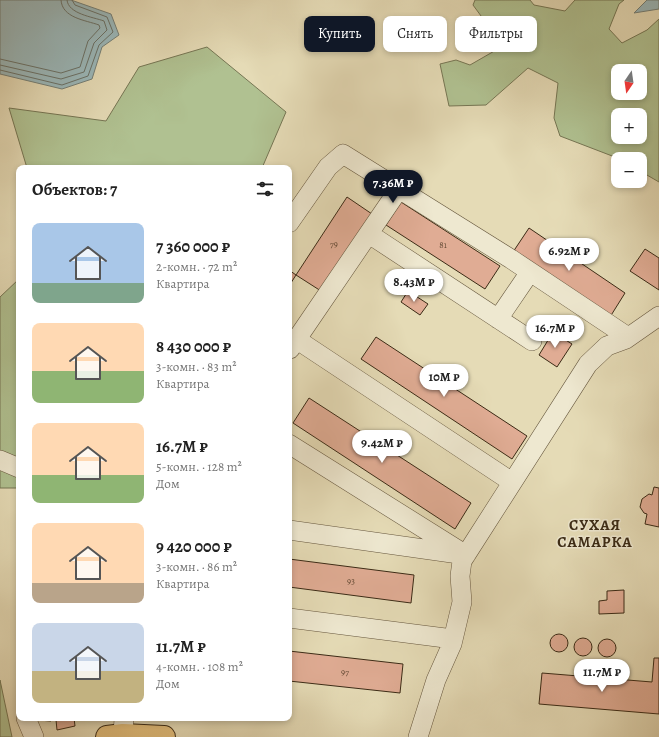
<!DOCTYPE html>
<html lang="ru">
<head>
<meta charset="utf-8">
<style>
  :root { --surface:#fff; --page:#f2f2f2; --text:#222; --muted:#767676; --accent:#111827 }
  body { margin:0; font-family:Alegreya,serif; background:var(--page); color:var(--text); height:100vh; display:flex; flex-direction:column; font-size:15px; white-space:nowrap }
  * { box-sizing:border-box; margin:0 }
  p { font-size:13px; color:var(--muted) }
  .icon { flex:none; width:22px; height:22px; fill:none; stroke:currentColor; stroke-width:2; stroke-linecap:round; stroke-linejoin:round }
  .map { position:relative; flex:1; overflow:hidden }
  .drawer { position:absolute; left:16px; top:165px; width:276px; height:556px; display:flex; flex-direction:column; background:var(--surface); border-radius:8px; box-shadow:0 2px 6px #0003 }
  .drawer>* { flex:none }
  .top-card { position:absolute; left:304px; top:16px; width:295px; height:36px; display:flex; gap:8px }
  .needle { width:26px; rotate:193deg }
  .fabs { position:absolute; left:611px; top:64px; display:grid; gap:8px }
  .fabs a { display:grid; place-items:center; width:36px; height:36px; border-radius:8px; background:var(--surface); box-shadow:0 2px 6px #0003; font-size:20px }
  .price { position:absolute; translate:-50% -34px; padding:0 9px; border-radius:14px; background:#fff; color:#222; font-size:13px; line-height:26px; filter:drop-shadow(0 1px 2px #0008) }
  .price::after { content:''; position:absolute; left:50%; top:24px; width:12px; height:9px; margin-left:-6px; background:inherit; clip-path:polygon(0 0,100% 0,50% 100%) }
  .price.active { background:var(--accent); color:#fff }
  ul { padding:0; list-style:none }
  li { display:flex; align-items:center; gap:12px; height:100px; padding:0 16px }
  li span { display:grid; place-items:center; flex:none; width:112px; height:80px; border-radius:8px; color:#555 }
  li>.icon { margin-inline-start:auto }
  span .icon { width:48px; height:48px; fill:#fffc; stroke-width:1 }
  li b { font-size:17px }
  h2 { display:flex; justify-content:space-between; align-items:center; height:48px; padding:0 16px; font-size:17px }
  .chip { padding:0 14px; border-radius:8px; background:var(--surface); box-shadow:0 2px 6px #0003; font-size:14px; line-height:36px }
  .chip.active { background:var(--accent); color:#fff }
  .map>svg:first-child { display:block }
  .green { fill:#b0c191; stroke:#767654; fill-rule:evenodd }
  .water { fill:#9bb8ba; stroke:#758078 }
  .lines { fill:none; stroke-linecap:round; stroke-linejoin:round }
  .shore { stroke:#6b7268; stroke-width:1 }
  .building { fill:#e0ac94; stroke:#3b2b16 }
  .minor-casing { stroke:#66573e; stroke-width:20 }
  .major-casing { stroke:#3b2b16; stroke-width:24 }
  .minor { stroke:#eee8d0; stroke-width:19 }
  .major { stroke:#e2be7b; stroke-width:22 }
  .labels { text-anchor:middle; stroke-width:3; stroke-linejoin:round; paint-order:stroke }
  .number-label { font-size:9px; fill:#644b36 }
  .district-label { font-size:15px; font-weight:bold; letter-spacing:1px; fill:#3b2b16; stroke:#eee8d0 }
</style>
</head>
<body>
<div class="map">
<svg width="659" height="737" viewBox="0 0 659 737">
  <rect width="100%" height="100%" fill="#e5dbb6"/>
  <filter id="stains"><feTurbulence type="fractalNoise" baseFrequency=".005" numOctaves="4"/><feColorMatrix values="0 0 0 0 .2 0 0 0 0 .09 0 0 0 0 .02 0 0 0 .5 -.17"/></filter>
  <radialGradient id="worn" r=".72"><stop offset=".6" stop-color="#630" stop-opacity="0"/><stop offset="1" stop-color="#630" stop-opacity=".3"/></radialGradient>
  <!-- green -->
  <path class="green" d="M475 0H530L534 5 565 11 575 0H624L619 4 609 29 622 43 647 30 659 19V182L640 171V159H620L560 136 554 118 558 83 528 68 486 105 449 106 440 64 456 60 470 65 503 46 473 5ZM618 71H640V93H618ZM618 115H640V137H618Z
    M207 47 286 112 262 168H27L9 108 106 121 139 67Z
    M19 279V488H0V297Z
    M0 680 12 737H0Z"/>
  <!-- water -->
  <path class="water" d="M0 0H71L111 14 119 35 102 47 92 79 62 89 0 74Z
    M647 0H659V9L634 13Z"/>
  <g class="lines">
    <!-- shore -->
    <path class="shore" d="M0 59 61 73 80 67 88 41 100 28 99 25C85 20 62 18 61 0
      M0 65 61 79 84 72 94 43 107 30 104 21C93 17 68 14 67 0
      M0 70 62 85 88 76 99 45 113 32 107 17 75 5 72 0"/>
  </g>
  <!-- building -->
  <path class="building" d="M347 197 372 214 321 291 296 275Z
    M401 202 500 266 485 289 386 225Z
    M529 228 625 293 610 317 513 252Z
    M645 249 659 258V290L630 271Z
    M289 270 296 275 289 286Z
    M408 291 428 304 420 315 401 302Z
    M553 332 572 344 557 367 539 355Z
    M376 337 527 436 512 459 361 359Z
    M309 398 471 503 455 529 293 423Z
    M654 487 659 488V527L645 524 647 514 644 513 640 507 642 499 649 494 652 495Z
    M289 559 414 575 411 603 289 587Z
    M624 590V613L599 614V601L607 600V591Z
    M550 643a9 9 0 1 1 18 0a9 9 0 1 1-18 0Z
    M574 647a9 9 0 1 1 18 0a9 9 0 1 1-18 0Z
    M598 648a9 9 0 1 1 18 0a9 9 0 1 1-18 0Z
    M289 651 403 664 400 693 289 681Z
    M654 658H659V714L539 704 542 673 652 682Z
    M38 718H51V721L38 720Z
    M74 718 75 726 57 730 56 720Z"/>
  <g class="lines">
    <defs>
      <path id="minor" d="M289 223 328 167 343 154 511 259 628 337
        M369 234 532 341
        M498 319 530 272
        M296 339 512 482
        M290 349 399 189
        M289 444 466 555
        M0 460 19 468
        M289 530 459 554
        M289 618 453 639
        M26 718 34 737
        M123 735 124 718
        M418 737 436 680 452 644 462 602 460 576 462 561 588 364 607 346 626 339 659 316"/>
      <path id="major" d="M107 737 123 735 164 737"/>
    </defs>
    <!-- minor casing -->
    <use href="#minor" class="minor-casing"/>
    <!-- major casing -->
    <use href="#major" class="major-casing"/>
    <!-- minor -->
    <use href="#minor" class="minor"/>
    <!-- major -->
    <use href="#major" class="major"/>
  </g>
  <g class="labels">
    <!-- number labels -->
    <g class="number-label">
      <text x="334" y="247">79</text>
      <text x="443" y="248">81</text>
      <text x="351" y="584">93</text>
      <text x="345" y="675">97</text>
    </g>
    <!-- district labels -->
    <g class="district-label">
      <text x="595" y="530">СУХАЯ<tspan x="595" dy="17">САМАРКА</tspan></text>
    </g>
  </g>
  <rect width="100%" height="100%" filter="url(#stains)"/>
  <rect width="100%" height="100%" fill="url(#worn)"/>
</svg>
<div class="fabs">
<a><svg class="needle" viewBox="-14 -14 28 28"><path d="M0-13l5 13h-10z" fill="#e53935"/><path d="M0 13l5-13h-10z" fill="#767676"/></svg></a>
<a>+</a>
<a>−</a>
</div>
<b class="price active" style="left:393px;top:204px">7.36M ₽</b>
<b class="price" style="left:569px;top:272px">6.92M ₽</b>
<b class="price" style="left:414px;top:303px">8.43M ₽</b>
<b class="price" style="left:555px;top:349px">16.7M ₽</b>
<b class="price" style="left:444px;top:398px">10M ₽</b>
<b class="price" style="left:382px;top:464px">9.42M ₽</b>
<b class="price" style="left:602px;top:693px">11.7M ₽</b>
<div class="top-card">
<a class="chip active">Купить</a>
<a class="chip">Снять</a>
<a class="chip">Фильтры</a>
</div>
<section class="drawer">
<h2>Объектов: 7<svg class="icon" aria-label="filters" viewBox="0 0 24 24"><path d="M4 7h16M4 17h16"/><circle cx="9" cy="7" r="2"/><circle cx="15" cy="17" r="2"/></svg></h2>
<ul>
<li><span style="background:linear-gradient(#a9c7e8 75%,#7fa58c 0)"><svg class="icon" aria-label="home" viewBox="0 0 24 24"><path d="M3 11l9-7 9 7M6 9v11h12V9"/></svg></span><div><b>7 360 000 ₽</b><p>2-комн. · 72 m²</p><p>Квартира</p></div></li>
<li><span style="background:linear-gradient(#ffd9b3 60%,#8fb573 0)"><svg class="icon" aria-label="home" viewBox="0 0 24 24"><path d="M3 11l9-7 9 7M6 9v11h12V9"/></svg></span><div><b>8 430 000 ₽</b><p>3-комн. · 83 m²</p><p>Квартира</p></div></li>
<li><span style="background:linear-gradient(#ffd9b3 65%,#8fb573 0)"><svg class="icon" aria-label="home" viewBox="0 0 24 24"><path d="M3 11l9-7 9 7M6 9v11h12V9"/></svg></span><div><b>16.7M ₽</b><p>5-комн. · 128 m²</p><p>Дом</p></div></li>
<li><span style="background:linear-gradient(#ffd9b3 75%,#b9a48a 0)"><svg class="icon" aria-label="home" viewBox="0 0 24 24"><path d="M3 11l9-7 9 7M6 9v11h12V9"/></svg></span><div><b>9 420 000 ₽</b><p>3-комн. · 86 m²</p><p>Квартира</p></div></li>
<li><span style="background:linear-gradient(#c9d6e8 60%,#c2b280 0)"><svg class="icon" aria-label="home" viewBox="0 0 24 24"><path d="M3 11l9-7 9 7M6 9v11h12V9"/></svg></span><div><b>11.7M ₽</b><p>4-комн. · 108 m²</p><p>Дом</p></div></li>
</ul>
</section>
</div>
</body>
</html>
